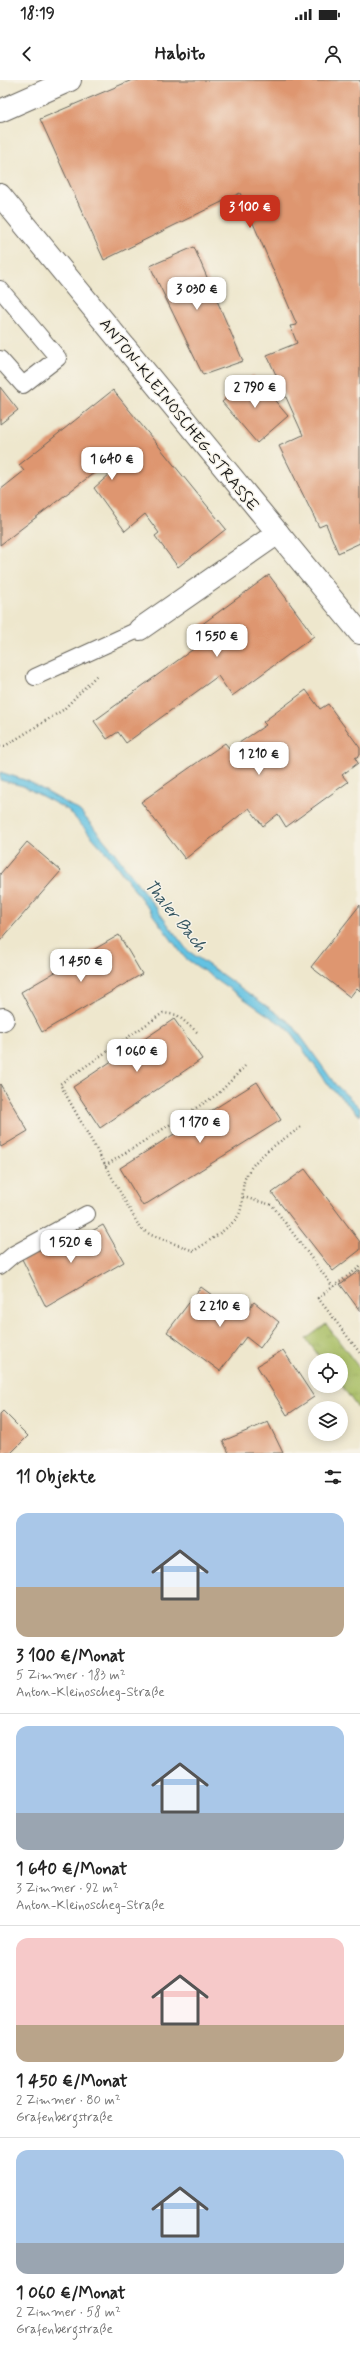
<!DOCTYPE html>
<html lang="de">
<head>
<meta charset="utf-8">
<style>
  :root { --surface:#fff; --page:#f2f2f2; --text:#222; --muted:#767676; --line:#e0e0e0; --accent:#c8321e }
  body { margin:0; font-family:Mynerve,sans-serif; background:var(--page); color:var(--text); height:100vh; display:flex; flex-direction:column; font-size:15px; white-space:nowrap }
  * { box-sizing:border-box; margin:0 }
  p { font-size:13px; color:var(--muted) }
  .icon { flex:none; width:22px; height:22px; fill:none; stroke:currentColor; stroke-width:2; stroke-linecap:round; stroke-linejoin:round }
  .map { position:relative; height:1373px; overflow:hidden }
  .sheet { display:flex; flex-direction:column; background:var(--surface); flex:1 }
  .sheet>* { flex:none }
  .controls { position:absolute; left:308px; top:1273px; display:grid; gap:8px }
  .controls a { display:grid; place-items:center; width:40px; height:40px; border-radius:50%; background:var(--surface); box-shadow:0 2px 10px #0003; font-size:20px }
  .price { position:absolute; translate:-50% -34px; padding:0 9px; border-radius:8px; background:#fff; color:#222; font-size:13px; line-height:26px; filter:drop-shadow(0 1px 2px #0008) }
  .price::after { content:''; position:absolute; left:50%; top:24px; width:12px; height:9px; margin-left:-6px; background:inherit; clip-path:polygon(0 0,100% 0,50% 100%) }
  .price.current { background:var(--accent); color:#fff }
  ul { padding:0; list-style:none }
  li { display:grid; align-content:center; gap:8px; height:212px; padding:0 16px }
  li+li { border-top:1px solid var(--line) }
  li span { display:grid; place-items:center; height:124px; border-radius:12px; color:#555 }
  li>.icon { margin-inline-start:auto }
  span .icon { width:72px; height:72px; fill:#fffc; stroke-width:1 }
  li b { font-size:17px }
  h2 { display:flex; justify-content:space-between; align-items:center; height:48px; padding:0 16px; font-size:17px }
  .status { display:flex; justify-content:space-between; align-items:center; height:28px; padding:0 20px; background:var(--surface); direction:ltr }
  .status svg { height:11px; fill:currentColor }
  header { display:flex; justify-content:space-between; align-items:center; height:52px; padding:0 16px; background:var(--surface); font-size:18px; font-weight:800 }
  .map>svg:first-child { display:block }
  .park { fill:url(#park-tufts); stroke:#626d40 }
  .water { fill:#64c2e2; stroke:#406f7f }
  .building { fill:#de9670 }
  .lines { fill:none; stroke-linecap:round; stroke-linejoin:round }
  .service-casing { stroke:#66635a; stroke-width:18 }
  .minor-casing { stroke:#66635a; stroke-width:24 }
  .secondary-casing { stroke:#66635a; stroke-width:24 }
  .path { stroke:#66635a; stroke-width:2.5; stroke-dasharray:1 3; stroke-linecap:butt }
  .service { stroke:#fff; stroke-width:16 }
  .minor { stroke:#fff; stroke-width:22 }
  .secondary { stroke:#fff; stroke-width:22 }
  .labels { text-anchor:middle; stroke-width:3; stroke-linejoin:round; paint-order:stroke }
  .street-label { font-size:16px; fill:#1c1c1c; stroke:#f7f3e8 }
  .water-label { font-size:17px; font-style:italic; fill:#355661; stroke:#f7f3e8 }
</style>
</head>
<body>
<div class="status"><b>18:19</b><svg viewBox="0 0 49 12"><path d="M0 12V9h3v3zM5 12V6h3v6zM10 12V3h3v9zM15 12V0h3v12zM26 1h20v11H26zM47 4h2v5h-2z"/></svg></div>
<header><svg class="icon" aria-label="back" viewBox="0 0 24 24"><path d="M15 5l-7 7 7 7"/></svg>Habito<svg class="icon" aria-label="person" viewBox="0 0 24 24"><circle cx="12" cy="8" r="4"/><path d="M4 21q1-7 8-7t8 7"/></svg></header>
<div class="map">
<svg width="360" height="1373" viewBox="0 0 360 1373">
  <defs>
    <pattern id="park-tufts" width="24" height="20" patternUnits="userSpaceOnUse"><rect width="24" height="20" fill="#a8be63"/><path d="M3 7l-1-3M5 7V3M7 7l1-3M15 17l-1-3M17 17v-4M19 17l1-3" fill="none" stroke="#90a355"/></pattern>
  </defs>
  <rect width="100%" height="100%" fill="#f7f3e8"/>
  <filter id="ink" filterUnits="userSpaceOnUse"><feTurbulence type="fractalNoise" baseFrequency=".025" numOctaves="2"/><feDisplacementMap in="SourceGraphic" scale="8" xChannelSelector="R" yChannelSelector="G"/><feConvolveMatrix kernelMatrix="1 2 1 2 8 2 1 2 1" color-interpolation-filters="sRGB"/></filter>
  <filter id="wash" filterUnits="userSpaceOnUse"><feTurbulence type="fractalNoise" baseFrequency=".012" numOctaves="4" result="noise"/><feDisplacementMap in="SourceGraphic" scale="16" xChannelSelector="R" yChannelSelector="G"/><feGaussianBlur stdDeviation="0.9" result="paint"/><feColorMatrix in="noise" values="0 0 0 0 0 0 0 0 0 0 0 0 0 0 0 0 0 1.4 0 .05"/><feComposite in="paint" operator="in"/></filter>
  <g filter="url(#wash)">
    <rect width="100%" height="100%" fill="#eee7cd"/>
    <!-- park -->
    <path class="park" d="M326 1244 360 1289V1331L341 1305V1280H322L306 1259Z"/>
    <!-- water -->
    <path class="water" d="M0 692 28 701 80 731 115 773 187 870 292 944 335 1004 360 1028V1036L331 1008 288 949 185 878 110 777 68 730 23 706 0 700Z"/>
    <g id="blocks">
      <!-- building -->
      <path class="building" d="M132 0H360V463L338 473 326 444 319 447 279 366 303 355 267 275 297 263 290 246 297 245 240 113 104 180 40 39Z
        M194 167 243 281 203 295 150 186Z
        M253 295 288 336 257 363 222 322Z
        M0 307 18 330 0 344Z
        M113 310 226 449 178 487 155 456 159 453 145 434 125 451 94 408 110 394 103 386 0 465V410L24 391 19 385Z
        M269 495 314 556 232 616 218 596 126 663 118 652 107 659 94 641 210 557 201 545Z
        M306 610 320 629 328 624 360 668V675L355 678 358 683 342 695 348 702 286 747 278 734 263 746 249 728 185 779 141 722 225 663 230 669 266 645 263 642Z
        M27 762 61 791 0 861V794Z
        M360 825V911L357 908 350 917 311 887Z
        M119 855 142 894 42 952 21 912Z
        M174 939 202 979 100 1048 73 1007Z
        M257 1002 281 1040 143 1126 120 1088Z
        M0 1004 28 1051 1 1067 0 1065Z
        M305 1089 360 1162V1170L333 1191 272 1113Z
        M103 1145 124 1182 46 1227 21 1177 67 1153 72 1162Z
        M360 1190V1231L340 1204Z
        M201 1207 242 1237 254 1222 279 1242 260 1268 246 1257 220 1291 167 1252Z
        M283 1270 314 1317 287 1335 257 1286Z
        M3 1331 28 1356 11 1373H0V1334Z
        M268 1342 283 1373H229L223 1361Z"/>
    </g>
  </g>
  <g filter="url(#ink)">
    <use href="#blocks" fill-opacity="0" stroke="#66635a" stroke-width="1"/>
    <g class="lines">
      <defs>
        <path id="service" d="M0 209 58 278 23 305 0 279
          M35 597 140 549
          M0 1186 14 1174 87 1134"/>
        <path id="minor" d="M0 31 70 0
          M140 549 278 453
          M0 940 3 939"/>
        <path id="secondary" d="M0 115 360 553"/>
      </defs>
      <!-- service casing -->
      <use href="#service" class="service-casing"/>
      <!-- minor casing -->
      <use href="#minor" class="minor-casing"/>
      <!-- secondary casing -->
      <use href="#secondary" class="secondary-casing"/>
      <!-- path -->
      <path class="path" d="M0 666H5L63 630 98 594
        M197 952 177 935 163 933 60 1004 140 1148 151 1155 194 1171C205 1163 236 1145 240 1132 244 1120 241 1106 246 1096 257 1074 282 1061 301 1047
        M105 1086 218 1014 245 986
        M243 1117 272 1125 333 1207
        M360 1187 318 1218 360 1273"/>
      <!-- service -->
      <use href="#service" class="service"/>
      <!-- minor -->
      <use href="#minor" class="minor"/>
      <!-- secondary -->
      <use href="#secondary" class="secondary"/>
    </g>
  </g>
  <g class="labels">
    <!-- street labels -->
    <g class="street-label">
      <text transform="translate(180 334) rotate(51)" y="6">ANTON-KLEINOSCHEG-STRASSE</text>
    </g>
    <!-- water labels -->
    <g class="water-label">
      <text transform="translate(176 835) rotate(51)" y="6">Thaler Bach</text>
    </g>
  </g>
</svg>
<div class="controls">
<a><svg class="icon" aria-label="locate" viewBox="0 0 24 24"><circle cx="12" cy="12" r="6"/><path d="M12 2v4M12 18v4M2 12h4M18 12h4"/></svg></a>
<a><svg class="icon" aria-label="layers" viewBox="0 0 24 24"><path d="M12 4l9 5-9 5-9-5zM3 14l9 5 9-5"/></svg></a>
</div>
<b class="price current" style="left:250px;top:149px">3 100 €</b>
<b class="price" style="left:197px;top:231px">3 030 €</b>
<b class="price" style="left:255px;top:329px">2 790 €</b>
<b class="price" style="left:112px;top:401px">1 640 €</b>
<b class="price" style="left:217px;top:578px">1 550 €</b>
<b class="price" style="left:259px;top:696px">1 210 €</b>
<b class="price" style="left:81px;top:903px">1 450 €</b>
<b class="price" style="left:137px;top:993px">1 060 €</b>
<b class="price" style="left:200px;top:1064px">1 170 €</b>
<b class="price" style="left:71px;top:1184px">1 520 €</b>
<b class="price" style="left:220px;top:1248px">2 210 €</b>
</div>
<section class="sheet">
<h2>11 Objekte<svg class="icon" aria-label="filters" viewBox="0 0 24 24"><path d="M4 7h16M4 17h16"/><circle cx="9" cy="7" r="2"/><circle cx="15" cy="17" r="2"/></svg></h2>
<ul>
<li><span style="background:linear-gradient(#a9c7e8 60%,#b9a48a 0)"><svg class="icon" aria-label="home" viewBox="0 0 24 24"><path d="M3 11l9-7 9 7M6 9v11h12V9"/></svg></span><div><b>3 100 €/Monat</b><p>5 Zimmer · 183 m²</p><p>Anton-Kleinoscheg-Straße</p></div></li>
<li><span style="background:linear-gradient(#a9c7e8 70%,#9aa5b1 0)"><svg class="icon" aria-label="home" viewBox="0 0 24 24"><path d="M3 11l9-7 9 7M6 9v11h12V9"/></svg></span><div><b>1 640 €/Monat</b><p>3 Zimmer · 92 m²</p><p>Anton-Kleinoscheg-Straße</p></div></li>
<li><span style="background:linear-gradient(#f6c9c9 70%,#b9a48a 0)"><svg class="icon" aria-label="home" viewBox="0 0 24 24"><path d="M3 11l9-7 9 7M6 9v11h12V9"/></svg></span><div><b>1 450 €/Monat</b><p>2 Zimmer · 80 m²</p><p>Grafenbergstraße</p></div></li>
<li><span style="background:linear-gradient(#a9c7e8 75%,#9aa5b1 0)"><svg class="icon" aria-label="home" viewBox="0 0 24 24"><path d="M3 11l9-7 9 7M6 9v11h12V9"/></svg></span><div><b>1 060 €/Monat</b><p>2 Zimmer · 58 m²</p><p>Grafenbergstraße</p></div></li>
</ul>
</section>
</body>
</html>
